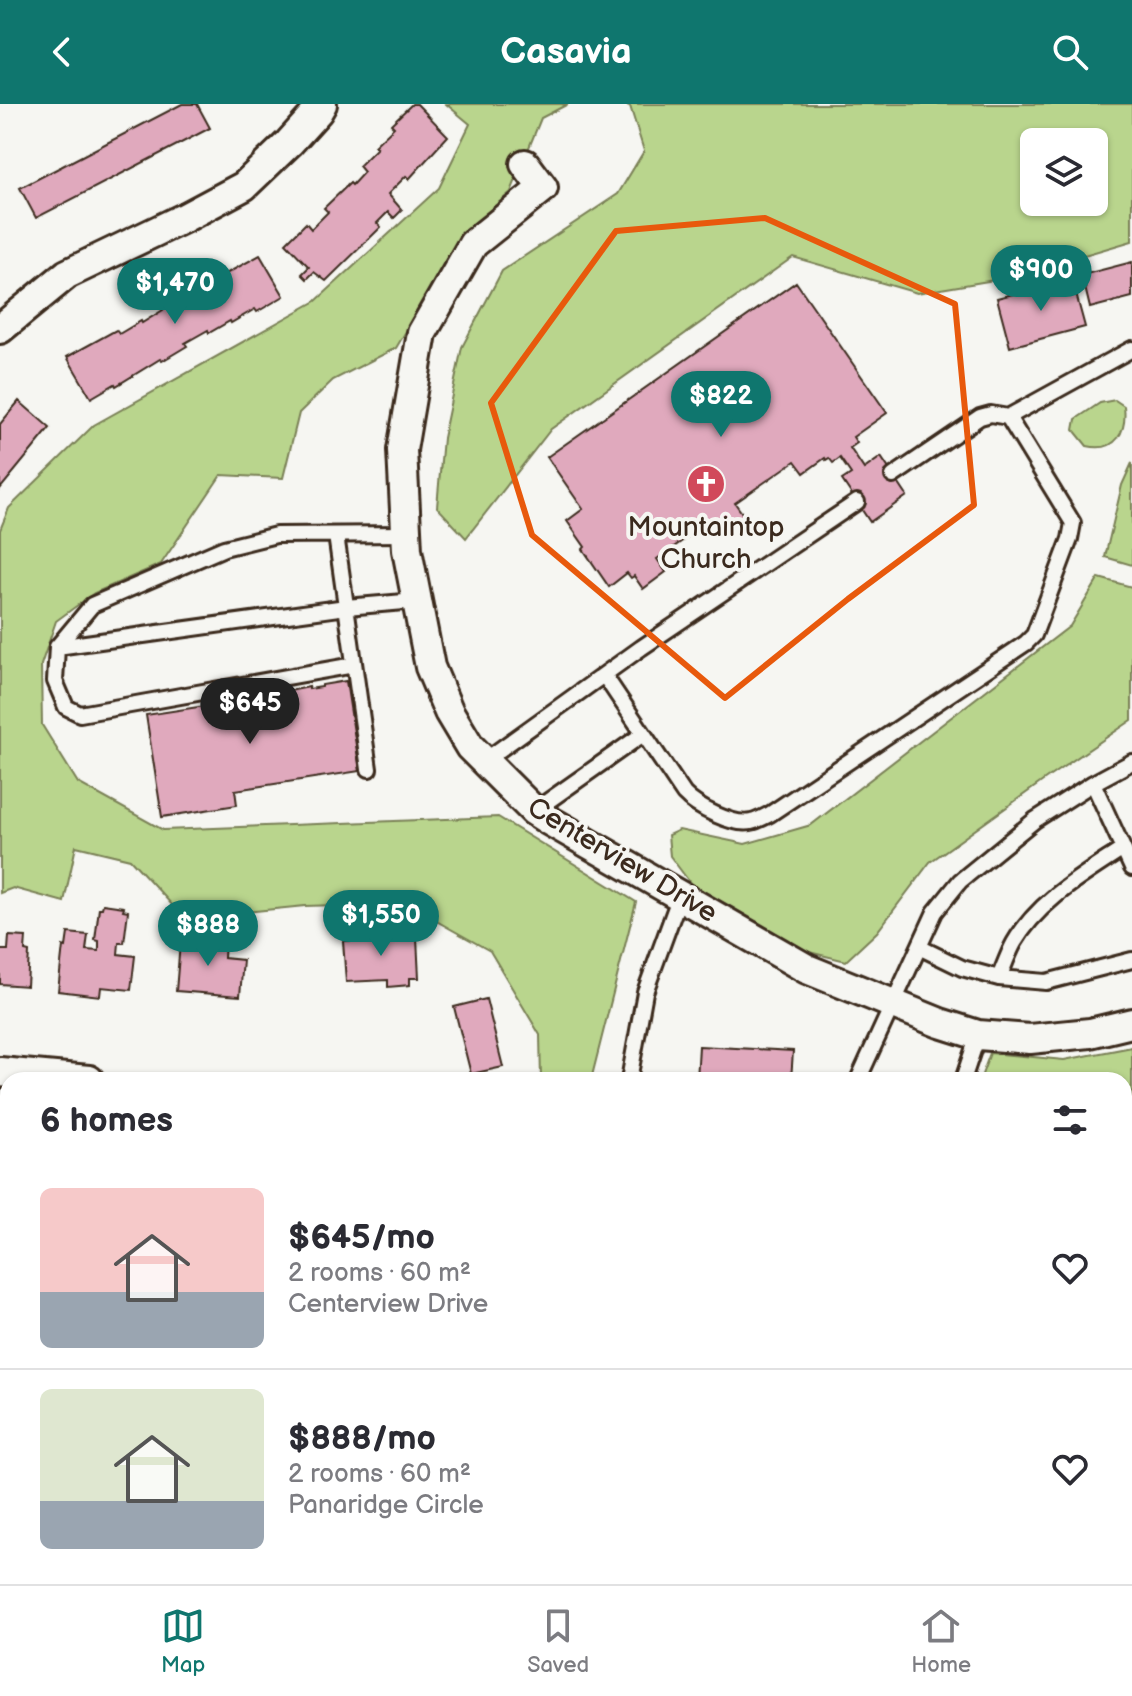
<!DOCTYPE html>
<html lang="en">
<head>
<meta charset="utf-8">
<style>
  :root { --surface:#fff; --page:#f2f2f3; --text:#2b2b33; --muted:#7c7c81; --line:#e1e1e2; --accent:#0f766e }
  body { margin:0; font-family:"Balsamiq Sans",sans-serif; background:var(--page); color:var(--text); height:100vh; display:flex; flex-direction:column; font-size:30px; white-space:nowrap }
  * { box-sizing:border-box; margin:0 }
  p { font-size:26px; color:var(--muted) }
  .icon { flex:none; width:44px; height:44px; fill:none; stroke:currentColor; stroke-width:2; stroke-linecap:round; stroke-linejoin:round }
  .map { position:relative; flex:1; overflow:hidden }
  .drawer { position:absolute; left:0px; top:968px; width:1132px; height:512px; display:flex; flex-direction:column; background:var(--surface); border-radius:24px 24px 0 0; box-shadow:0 2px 6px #0004 }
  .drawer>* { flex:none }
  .buttons { position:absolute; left:1020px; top:24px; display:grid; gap:16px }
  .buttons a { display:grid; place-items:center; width:88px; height:88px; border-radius:12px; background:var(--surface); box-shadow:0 2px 6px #0004; font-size:40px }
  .price { position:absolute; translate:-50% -68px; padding:0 18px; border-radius:28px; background:var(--accent); color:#fff; font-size:26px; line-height:52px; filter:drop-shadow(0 2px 4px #0008) }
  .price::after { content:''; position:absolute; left:50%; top:48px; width:24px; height:18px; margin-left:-12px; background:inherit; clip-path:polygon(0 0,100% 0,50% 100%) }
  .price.selected { background:#222; color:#fff }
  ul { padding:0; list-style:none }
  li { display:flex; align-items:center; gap:24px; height:200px; padding:0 40px }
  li+li { border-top:2px solid var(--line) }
  li span { display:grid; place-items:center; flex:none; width:224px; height:160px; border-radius:12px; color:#555 }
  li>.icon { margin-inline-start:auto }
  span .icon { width:96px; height:96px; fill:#fffc; stroke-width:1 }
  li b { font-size:34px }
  h2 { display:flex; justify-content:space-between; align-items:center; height:96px; padding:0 40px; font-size:34px }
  header { display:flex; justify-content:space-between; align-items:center; height:104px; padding:0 40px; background:var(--accent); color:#fff; font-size:36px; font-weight:700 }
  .menu { display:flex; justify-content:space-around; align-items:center; height:112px; border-top:2px solid var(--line); background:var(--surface); font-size:22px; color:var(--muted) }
  .menu a { display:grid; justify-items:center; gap:4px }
  .menu .selected { color:var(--accent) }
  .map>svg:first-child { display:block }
  .green { fill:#b9d58d; stroke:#7a8056; stroke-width:2; fill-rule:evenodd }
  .building { fill:#e0a9bd; stroke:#3b2a1e; stroke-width:2 }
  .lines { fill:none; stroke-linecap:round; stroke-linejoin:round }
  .lane-casing { stroke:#3b2a1e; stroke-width:20 }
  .street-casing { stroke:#3b2a1e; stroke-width:34 }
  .lane { stroke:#f6f6f2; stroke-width:14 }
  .street { stroke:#f6f6f2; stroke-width:28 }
  .marked { fill:none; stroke:#e8590c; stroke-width:6; stroke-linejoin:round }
  .labels { text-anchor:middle; stroke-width:8; stroke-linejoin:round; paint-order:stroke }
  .poi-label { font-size:28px; fill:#3b2a1e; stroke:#f6f6f2 }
  .street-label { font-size:28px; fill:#3b2a1e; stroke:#f6f6f2 }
</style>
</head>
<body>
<header><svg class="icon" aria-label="back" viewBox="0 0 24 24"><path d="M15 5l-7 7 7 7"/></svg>Casavia<svg class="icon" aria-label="search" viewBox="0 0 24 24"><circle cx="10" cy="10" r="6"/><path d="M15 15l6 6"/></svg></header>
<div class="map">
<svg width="1132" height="1480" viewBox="0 0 1132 1480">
  <rect width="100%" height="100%" fill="#f6f6f2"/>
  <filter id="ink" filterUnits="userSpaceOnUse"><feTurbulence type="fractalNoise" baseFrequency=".0125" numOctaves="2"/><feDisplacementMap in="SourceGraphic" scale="16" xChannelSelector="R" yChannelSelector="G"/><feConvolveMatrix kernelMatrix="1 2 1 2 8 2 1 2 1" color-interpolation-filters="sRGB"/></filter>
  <g filter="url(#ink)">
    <!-- green -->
    <path class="green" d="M446 0H568L541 14 511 88 466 127 396 244 333 276 299 309 283 374 221 371 161 460 94 489 56 517 41 561 42 621 78 679 163 726 498 713 636 798 591 976H541L540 931 490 847 404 799 305 802 184 814 130 755 76 742 64 798 13 784 0 789V426L9 404 94 321 316 197 439 84 470 20Z
      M622 0H1132V137L1006 174 917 189 793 153 551 325 466 434 437 403 443 334 462 243 502 167 618 90 644 47 630 2ZM1094 38V98H1034V38Z
      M1115 296 1124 302C1127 327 1117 349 1087 342L1074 326 1076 315 1100 299Z
      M1132 359V461L1105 453 1122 381Z
      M1099 474 1132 483V616L1050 672 930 758 877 828 846 857 809 848 691 780 670 752 668 731 679 726 745 740 811 721 1070 522Z
      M1132 943V1026L1124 1028V976H980L990 949 1064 956Z
      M0 1136H8V1380L0 1381Z"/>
    <!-- building -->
    <path class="building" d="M182 0H197L210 24 36 114 20 84Z
      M412 0H417L448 32 409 75 406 72 388 90 402 106 394 114 388 108 377 119 381 123 326 177 314 168 307 175 302 170 309 163 286 139 306 119 311 125 328 108 324 104 350 79 352 81 364 68 359 62 377 44 374 42 394 23 391 20Z
      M260 151 284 192 257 208 255 205 231 219 230 217 209 229 208 226 185 239 187 242 162 257 160 255 116 282 115 280 91 294 67 253 116 226 119 230 141 217 142 219 163 206 160 200 186 185 187 188 209 174 211 178Z
      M1132 158V193L1090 204 1082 171Z
      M1072 175 1085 223 1010 243 997 194Z
      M796 178 887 309 853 333 857 339 850 344 864 365 881 353 907 392 870 418 842 376 851 370 840 354 833 359 829 354 826 356 825 354 804 369 795 357 735 399 744 412 723 426 715 414 657 455 666 468 643 485 634 472 631 474 627 469 609 483 583 445 585 443 567 417 583 405 547 353Z
      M19 297 50 324 0 385V320Z
      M346 577 360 667 235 686 237 701 162 713 146 611 289 589V587L309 583V585L322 583V581Z
      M103 800 124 803 123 806 128 807 124 839H119L118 850 135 852 131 886 101 883 100 892 58 887 63 842 66 843 68 829 88 831 86 846 99 847V837L95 836 99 804H102Z
      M376 822 377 835H381V833L407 831V834H417L419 874H410V881L388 883V876L346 878 343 837 357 836 356 823Z
      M186 831 211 833 210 836 225 837 224 854 243 856 240 892 176 887 180 839 186 840Z
      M9 832 26 833 25 847 29 848 27 882 0 880V846H8Z
      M486 895 503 963 471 970 454 903Z
      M699 942 793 947 791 976H697Z
      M3 1437H8V1472H79L56 1474V1476L6 1479Z
      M148 1472H224L223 1480H148Z
      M272 1472H346V1480H272Z
      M422 1472H495V1480H422Z
      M545 1472H616L617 1480H546Z
      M654 1472H750L751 1480H656Z"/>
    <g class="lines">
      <defs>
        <path id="lane" d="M1008 313 1132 245
          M336 431 369 665
          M57 543 92 501 224 444 276 431 406 430
          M354 561 80 610 66 603 55 577 57 543 346 503 416 497
          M604 571 684 690C696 703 733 722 751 718 757 717 764 713 770 710L1026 539 1034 531 1070 435 1073 419 1008 313 991 310 980 313 893 372
          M484 657 641 544 857 398
          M1093 679 1132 764
          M534 707 643 630
          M919 843 962 864 999 874 1046 878 1132 856
          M999 874C1004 862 1008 850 1014 839 1038 797 1084 771 1123 745
          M629 976 645 888 680 792
          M858 976 935 808 960 777 1035 716 1093 679 1132 658
          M963 976 978 931"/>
        <path id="street" d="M525 60 543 84 473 140 422 229 402 346 407 446 430 563 449 608 470 643 534 707 548 716 807 865 940 919 978 931 1030 935 1090 929 1132 919
          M0 225 67 170 184 114 244 82 289 39 318 7 322 0
          M0 968 89 976"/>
      </defs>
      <!-- lane casing -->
      <use href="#lane" class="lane-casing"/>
      <!-- street casing -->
      <use href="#street" class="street-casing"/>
      <!-- lane -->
      <use href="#lane" class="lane"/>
      <!-- street -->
      <use href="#street" class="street"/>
    </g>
  </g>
  <!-- marked area -->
  <path class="marked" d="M765 114 955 200 974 401 848 495 725 594 532 431 491 299 616 127Z"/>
  <!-- icons -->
  <defs>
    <symbol id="church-disc" viewBox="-11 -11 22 22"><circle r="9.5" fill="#d1495b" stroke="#f6f6f2"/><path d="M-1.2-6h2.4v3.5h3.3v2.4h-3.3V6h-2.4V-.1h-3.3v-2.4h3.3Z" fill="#fff"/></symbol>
  </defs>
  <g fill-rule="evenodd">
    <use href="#church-disc" x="684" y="358" width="44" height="44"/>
  </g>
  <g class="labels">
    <!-- poi labels -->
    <g class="poi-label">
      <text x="706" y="432">Mountaintop<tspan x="706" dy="32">Church</tspan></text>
    </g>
    <!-- street labels -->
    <g class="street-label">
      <text transform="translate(623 755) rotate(31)" y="10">Centerview Drive</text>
    </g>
  </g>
</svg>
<div class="buttons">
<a><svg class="icon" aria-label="layers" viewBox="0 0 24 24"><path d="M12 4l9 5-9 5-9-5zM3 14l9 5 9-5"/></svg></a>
</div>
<b class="price" style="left:1041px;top:209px">$900</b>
<b class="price" style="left:175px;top:222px">$1,470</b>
<b class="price" style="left:721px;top:335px">$822</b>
<b class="price selected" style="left:250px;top:642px">$645</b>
<b class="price" style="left:381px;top:854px">$1,550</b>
<b class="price" style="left:208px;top:864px">$888</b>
<section class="drawer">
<h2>6 homes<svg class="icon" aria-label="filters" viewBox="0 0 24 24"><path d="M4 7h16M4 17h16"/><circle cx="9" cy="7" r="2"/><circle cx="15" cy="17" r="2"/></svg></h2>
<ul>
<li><span style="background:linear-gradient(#f6c9c9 65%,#9aa5b1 0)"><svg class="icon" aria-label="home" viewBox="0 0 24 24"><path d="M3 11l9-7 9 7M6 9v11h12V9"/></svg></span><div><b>$645/mo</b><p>2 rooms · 60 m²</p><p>Centerview Drive</p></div><svg class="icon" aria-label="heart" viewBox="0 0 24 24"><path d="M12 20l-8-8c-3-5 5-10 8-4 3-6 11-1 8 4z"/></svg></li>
<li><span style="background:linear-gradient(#dfe7d0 70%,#9aa5b1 0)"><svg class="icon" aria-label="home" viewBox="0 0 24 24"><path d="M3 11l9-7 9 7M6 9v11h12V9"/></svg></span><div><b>$888/mo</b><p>2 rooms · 60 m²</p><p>Panaridge Circle</p></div><svg class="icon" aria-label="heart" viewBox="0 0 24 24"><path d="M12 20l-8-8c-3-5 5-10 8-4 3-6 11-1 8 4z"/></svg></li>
</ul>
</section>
</div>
<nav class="menu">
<a class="selected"><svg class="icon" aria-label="map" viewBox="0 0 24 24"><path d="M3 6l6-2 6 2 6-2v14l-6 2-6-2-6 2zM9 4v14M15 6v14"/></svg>Map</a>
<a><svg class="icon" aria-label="saved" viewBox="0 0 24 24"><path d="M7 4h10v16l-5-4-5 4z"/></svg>Saved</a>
<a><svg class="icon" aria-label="home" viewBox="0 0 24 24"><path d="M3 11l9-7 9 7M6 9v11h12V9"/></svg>Home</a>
</nav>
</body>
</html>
